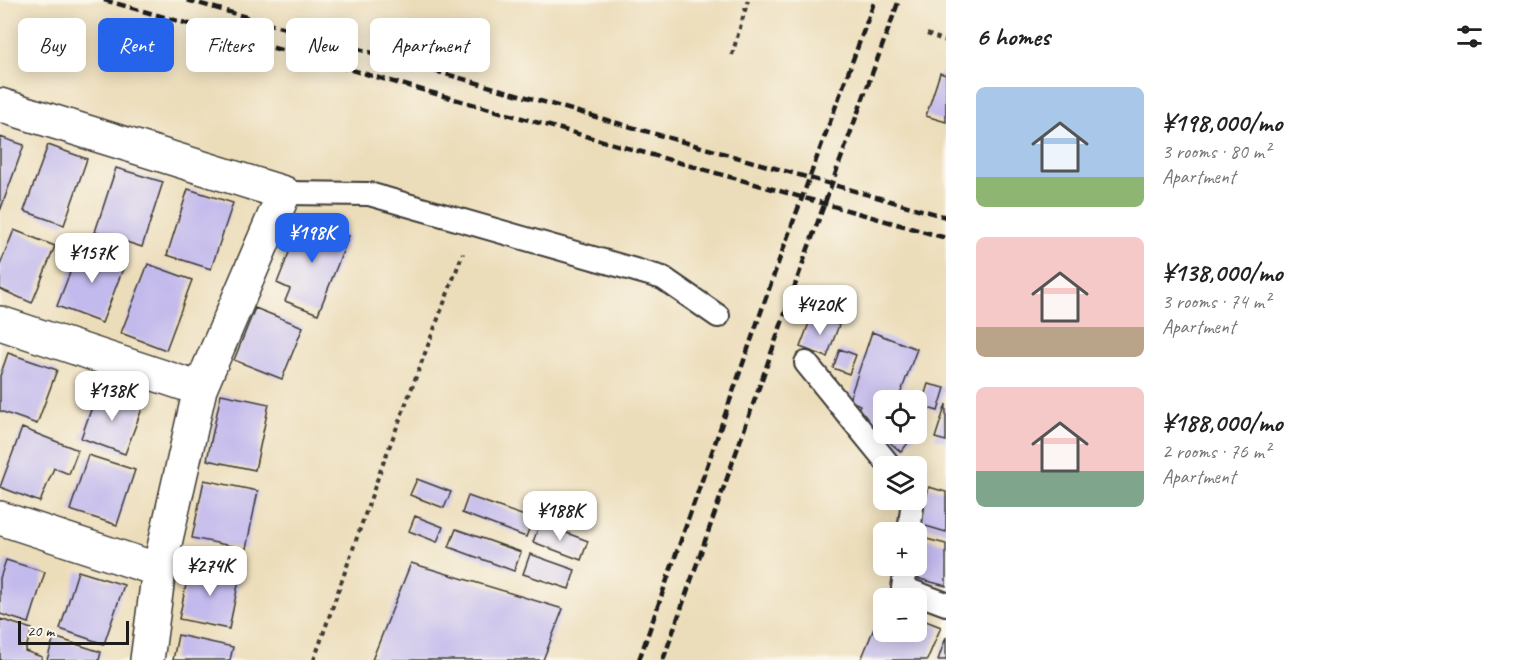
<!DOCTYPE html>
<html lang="en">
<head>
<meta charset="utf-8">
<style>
  :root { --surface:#fff; --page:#f2f2f2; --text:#222; --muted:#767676; --accent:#2563eb }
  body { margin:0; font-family:Caveat,sans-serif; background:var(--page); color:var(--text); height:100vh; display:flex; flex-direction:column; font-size:22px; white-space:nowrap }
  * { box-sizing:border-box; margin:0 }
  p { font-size:20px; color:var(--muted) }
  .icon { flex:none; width:33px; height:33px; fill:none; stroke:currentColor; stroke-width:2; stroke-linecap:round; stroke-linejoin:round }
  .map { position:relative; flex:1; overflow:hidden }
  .side { display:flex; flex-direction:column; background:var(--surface); width:570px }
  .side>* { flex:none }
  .hud { position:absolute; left:18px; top:18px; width:570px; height:54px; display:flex; gap:12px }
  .controls { position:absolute; left:873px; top:390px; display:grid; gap:12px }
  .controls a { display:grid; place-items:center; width:54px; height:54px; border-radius:9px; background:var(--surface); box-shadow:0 3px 15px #0003; font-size:30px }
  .scale { position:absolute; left:18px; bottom:15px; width:111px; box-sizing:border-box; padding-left:6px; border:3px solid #1c1c1c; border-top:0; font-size:16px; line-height:21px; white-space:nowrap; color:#1c1c1c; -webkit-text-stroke:4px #fbf7ec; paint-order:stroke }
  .price { position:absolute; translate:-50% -51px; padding:0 14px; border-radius:12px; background:#fff; color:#222; font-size:20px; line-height:39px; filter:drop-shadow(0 2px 3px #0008) }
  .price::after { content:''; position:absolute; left:50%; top:36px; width:18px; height:14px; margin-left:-9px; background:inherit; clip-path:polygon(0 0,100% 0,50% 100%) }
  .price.active { background:var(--accent); color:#fff }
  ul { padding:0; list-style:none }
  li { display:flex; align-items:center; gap:18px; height:150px; padding:0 30px }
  li span { display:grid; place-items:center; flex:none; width:168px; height:120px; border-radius:9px; color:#555 }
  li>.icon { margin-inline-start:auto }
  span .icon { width:72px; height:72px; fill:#fffc; stroke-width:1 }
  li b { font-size:26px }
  h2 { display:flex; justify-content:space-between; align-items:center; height:72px; padding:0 30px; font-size:26px }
  .tag { padding:0 21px; border-radius:9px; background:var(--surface); box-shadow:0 3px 15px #0003; font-size:21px; line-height:54px }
  .tag.active { background:var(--accent); color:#fff }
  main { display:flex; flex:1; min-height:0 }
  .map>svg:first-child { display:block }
  .building { fill:#c2b9ec }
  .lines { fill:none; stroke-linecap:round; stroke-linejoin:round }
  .lane-casing { stroke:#3b3934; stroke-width:26 }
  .street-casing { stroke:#3b3934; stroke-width:36 }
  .path { stroke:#3b3934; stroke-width:4; stroke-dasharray:4.5 4.5; stroke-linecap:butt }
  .lane { stroke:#fff; stroke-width:22 }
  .street { stroke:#fff; stroke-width:33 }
  .rail { stroke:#1c1c1c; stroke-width:4.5; stroke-dasharray:9 4.5; stroke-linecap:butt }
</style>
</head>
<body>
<main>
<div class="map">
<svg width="946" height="660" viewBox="0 0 946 660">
  <rect width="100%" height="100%" fill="#fbf7ec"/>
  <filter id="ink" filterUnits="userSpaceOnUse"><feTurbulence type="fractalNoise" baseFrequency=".0167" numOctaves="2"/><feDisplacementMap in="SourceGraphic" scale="12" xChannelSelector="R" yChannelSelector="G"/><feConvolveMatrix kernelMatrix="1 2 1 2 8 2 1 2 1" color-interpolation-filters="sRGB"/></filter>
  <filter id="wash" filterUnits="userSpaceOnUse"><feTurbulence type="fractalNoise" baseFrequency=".008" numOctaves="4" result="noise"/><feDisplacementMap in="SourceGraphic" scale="24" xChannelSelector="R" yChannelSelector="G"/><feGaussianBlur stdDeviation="1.35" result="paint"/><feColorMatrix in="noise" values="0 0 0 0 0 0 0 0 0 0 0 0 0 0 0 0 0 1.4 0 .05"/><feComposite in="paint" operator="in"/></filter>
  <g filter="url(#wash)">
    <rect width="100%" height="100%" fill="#ecddba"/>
    <g id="blocks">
      <!-- building -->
      <path class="building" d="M940 73 946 75V122L926 116Z
        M0 137 24 145 0 211Z
        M48 145 87 159 64 225 24 211Z
        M116 168 163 182 142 247 95 232Z
        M188 189 233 203 211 269 167 255Z
        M303 217 349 236 318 314 285 301 290 289 277 283Z
        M14 230 55 246 32 303 0 289V265Z
        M81 244 126 261 102 323 57 306Z
        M148 264 192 280 166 350 121 333Z
        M255 308 303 327 282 379 234 360Z
        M812 315 839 325 827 357 800 347Z
        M872 332 917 349 898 400H884V434H915L901 452 856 413 860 405 849 400Z
        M840 349 856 355 849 374 833 368Z
        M8 353 57 370 37 424 0 411V376Z
        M928 384 945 388 938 411 921 406Z
        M98 390 143 406 125 454 81 438Z
        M221 394 269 404 255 470 207 460Z
        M946 404V441L935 438Z
        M22 428 78 450 69 474 54 468 40 502 0 487Z
        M88 455 135 470 117 525 70 510Z
        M417 479 451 492 444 508 410 495Z
        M204 480 258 491 246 549 192 538Z
        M929 487 946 492V532L919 524Z
        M468 496 533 519 526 537 462 513Z
        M415 516 443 527 437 542 409 531Z
        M540 523 588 541 581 560 533 542Z
        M456 529 521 552 514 571 449 547Z
        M919 537 946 544V586L909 576 916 566V549Z
        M530 554 575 570 569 589 523 574Z
        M6 560 45 572 29 623 0 614V578Z
        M411 563 563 609 543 660H372Z
        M190 565 240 575 229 629 179 619Z
        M78 571 124 585 104 644 60 629Z
        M883 606 884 632H916V617L941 627 927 660H861Z
        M0 619 32 629 25 651 42 657 41 660H0Z
        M178 635 233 647 230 660H173Z
        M54 637 101 652 99 660H47Z
        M946 638V660H938L946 637Z"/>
    </g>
  </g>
  <g filter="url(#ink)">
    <use href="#blocks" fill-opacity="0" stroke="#3b3934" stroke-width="1.5"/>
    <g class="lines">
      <defs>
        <path id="lane" d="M284 193 369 194 663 278 718 316
          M806 363 890 466
          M909 532 913 500
          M906 566 903 588 946 604"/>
        <path id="street" d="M0 105 284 193 200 389 159 570 147 660
          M0 323 200 389
          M0 518 159 570"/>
      </defs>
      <!-- lane casing -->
      <use href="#lane" class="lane-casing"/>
      <!-- street casing -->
      <use href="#street" class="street-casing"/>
      <!-- path -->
      <path class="path" d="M927 34 946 41
        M732 55 748 0
        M314 660 381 469 463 253"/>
      <!-- lane -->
      <use href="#lane" class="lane"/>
      <!-- street -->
      <use href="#street" class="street"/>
      <!-- rail -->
      <path class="rail" d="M104 0 946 238
        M187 0 946 217
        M639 660 782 252 875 0
        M663 660 805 257 899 0"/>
    </g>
  </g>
</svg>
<div class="controls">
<a><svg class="icon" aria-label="locate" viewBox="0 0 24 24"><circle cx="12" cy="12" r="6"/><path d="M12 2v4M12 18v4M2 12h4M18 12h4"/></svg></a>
<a><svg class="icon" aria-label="layers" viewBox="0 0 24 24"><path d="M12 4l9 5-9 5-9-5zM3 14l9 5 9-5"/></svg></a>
<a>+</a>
<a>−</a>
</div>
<div class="scale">20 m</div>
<b class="price active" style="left:312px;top:264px">¥198K</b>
<b class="price" style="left:92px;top:284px">¥157K</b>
<b class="price" style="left:820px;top:336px">¥420K</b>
<b class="price" style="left:112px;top:422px">¥138K</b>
<b class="price" style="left:560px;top:542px">¥188K</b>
<b class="price" style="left:210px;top:597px">¥274K</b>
<div class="hud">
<a class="tag">Buy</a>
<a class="tag active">Rent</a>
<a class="tag">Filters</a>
<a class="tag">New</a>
<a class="tag">Apartment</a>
</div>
</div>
<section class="side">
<h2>6 homes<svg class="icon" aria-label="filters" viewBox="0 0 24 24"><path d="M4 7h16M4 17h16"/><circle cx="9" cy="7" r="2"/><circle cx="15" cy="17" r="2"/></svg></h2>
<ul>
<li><span style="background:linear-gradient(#a9c7e8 75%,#8fb573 0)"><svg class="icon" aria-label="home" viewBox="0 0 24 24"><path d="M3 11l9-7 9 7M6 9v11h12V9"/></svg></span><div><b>¥198,000/mo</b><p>3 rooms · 80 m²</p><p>Apartment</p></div></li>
<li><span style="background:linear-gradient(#f6c9c9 75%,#b9a48a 0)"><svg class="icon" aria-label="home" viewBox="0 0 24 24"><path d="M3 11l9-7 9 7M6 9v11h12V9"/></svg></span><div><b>¥138,000/mo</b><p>3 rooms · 74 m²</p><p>Apartment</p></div></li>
<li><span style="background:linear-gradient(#f6c9c9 70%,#7fa58c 0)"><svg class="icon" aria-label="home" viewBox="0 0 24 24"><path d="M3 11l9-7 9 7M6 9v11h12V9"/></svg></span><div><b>¥188,000/mo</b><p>2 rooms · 76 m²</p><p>Apartment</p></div></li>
</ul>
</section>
</main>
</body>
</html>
